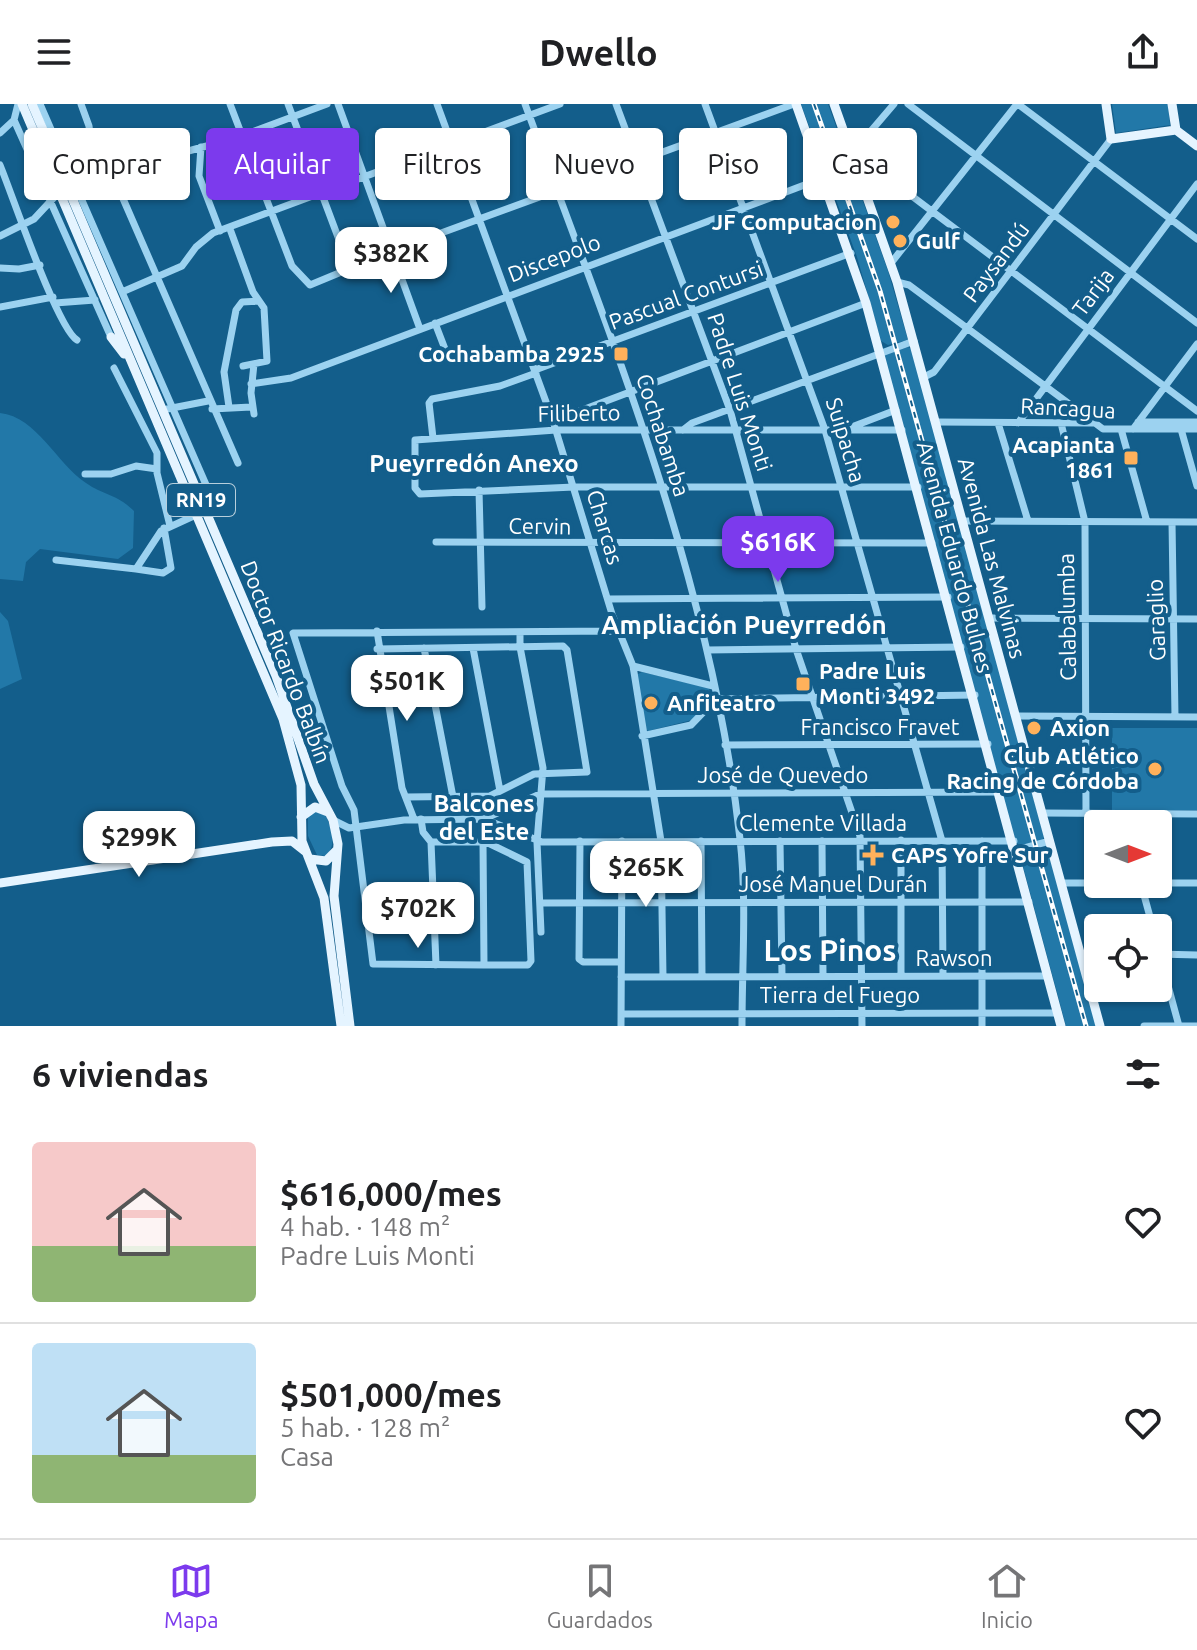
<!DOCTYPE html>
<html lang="es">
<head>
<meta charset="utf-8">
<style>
  :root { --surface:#fff; --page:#f2f2f2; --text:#202124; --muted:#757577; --line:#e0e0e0; --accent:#7c3aed }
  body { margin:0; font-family:Ubuntu,sans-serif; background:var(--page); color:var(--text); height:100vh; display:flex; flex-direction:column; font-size:30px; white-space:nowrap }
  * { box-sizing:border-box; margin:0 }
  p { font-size:26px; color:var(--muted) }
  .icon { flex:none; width:44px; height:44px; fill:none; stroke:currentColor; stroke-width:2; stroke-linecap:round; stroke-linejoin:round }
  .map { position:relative; height:922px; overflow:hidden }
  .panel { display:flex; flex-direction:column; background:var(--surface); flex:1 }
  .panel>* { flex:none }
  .top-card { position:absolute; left:24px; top:24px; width:1150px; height:72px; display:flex; gap:16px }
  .needle { width:52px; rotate:90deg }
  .controls { position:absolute; left:1084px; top:706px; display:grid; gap:16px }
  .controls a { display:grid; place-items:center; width:88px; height:88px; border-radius:8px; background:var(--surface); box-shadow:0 2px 6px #0004; font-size:40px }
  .price { position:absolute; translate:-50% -68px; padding:0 18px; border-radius:16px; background:#fff; color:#222; font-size:26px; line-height:52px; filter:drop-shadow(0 2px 4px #0008) }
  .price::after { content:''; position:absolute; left:50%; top:48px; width:24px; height:18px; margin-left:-12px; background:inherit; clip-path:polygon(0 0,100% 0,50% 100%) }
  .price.current { background:var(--accent); color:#fff }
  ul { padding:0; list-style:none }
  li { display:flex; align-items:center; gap:24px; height:200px; padding:0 32px }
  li+li { border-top:2px solid var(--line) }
  li span { display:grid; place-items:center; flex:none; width:224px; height:160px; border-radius:8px; color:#555 }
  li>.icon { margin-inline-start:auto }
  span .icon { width:96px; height:96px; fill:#fffc; stroke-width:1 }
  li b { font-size:34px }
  h2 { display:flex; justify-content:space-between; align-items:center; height:96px; padding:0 32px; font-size:34px }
  .tag { padding:0 28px; border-radius:8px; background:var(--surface); box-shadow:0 2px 6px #0004; font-size:28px; line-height:72px }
  .tag.current { background:var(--accent); color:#fff }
  header { display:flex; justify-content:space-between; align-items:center; height:104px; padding:0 32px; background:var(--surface); font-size:36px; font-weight:700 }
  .tabs { display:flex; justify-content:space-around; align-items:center; height:112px; border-top:2px solid var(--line); background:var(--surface); font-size:22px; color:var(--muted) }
  .tabs a { display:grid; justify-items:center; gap:4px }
  .tabs .current { color:var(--accent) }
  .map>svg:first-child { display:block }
  .green { fill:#2278a8 }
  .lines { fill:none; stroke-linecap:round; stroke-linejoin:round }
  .minor { stroke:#9cd2f0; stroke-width:7 }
  .major { stroke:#e5f4ff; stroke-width:9 }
  .rail-casing { stroke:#fff; stroke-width:5 }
  .rail { stroke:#135e8b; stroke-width:2; stroke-dasharray:6; stroke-linecap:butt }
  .poi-dot { fill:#ffb15b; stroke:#135e8b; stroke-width:3 }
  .labels { text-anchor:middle; stroke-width:8; stroke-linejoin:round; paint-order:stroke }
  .shield { fill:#135e8b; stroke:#b8cfdc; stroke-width:2 }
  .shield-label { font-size:20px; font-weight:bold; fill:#fff }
  .poi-label { font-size:22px; font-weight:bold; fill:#fff; stroke:#135e8b; text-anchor:start }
  .street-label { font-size:22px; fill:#fff; stroke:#135e8b }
  .neighbourhood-label { font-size:24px; font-weight:bold; fill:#fff; stroke:#135e8b }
  .quarter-label { font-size:26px; font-weight:bold; fill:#fff; stroke:#135e8b }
  .district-label { font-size:30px; font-weight:bold; fill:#fff; stroke:#135e8b }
</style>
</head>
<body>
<header><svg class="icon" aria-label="menu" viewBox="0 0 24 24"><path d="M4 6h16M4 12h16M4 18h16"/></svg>Dwello<svg class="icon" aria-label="share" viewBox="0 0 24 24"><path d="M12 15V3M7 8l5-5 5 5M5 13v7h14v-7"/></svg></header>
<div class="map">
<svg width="1197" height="922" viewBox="0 0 1197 922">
  <rect width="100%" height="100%" fill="#135e8b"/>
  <!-- green -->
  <path class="green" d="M801 0H828L888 167 908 236 888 241 881 237 857 153Z
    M1112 0H1168L1170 21 1116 29Z
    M84 25 93 65 77 72 61 35Z
    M908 243 912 245 1044 733 1042 737 1021 743 1015 737 885 257V251Z
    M0 309C37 313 56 359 86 379 103 391 117 390 134 407L133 444 118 455 40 445 26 458 23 477 0 475Z
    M0 508 8 517 22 575 0 585Z
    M642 568 709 584 711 594 692 616 648 627 644 624 636 571Z
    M1112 624H1197V706H1112Z
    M315 707 326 712C332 725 337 741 326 752L317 751 308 732V713Z
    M1042 745 1048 747 1096 922H1066L1021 755 1024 750Z"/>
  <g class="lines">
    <!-- minor -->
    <path class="minor" d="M40 0 207 383
      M81 0 89 22 95 70
      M230 0 292 162 310 181 392 147 794 0
      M288 0 350 165
      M338 0 420 225
      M437 0 553 317 612 510 633 562 661 737 663 873
      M525 0C613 239 712 480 740 735 747 796 742 861 742 922
      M616 0 730 306 796 545 860 732 862 922
      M705 0 825 326 942 737 943 872
      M908 0 1197 219
      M1018 0 1197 135
      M14 16 111 233
      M0 29 14 16 18 0
      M201 43 199 72 220 127
      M853 48 894 0
      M857 59H868L1197 307
      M0 61C12 90 57 224 77 236
      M111 67 238 359
      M71 79 236 34 327 0
      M230 125 253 188 264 204 267 257 243 262
      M0 132 34 115 61 86
      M891 159 1017 0
      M0 164 19 165 40 161
      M897 178 909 181 1103 325H1197
      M122 188 182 162 196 143 213 129 560 0
      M55 199 95 196
      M0 203 53 193
      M435 219 445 245
      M114 264 157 349V369L170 422
      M535 266 851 149
      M924 273 934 268 1111 35
      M251 280 291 274 823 74
      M229 303 224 268 236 206 242 198 259 197
      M167 305 208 297
      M212 305 251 303
      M254 310 251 289 254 260
      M553 317 866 199
      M936 318 1093 319
      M1138 318H1197
      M1179 318 1197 382
      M998 319 1028 417
      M1018 319 1197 80
      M1061 319 1085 418 1086 709
      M849 324 896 306
      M1121 325 1147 418
      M1133 325 1197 240
      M683 326 692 319 914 237
      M902 326H556L415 336V384L420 390 574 383H918
      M433 334 429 299 432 295 500 282 536 269
      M85 370H111L136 362 157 365
      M479 386 482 503
      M963 417 1197 418
      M1172 418 1175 613
      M436 438 932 439
      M56 456 136 465 161 427 198 410
      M136 465 163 469 171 464 164 424
      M608 495 948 493
      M990 514 1197 515
      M377 527 402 684 414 715
      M520 528V543L543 664 537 738 541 828
      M424 544 453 693
      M473 544 500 687
      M377 545 563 542 567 546 587 668 534 670 490 692 406 693
      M707 546 961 543
      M633 562 713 582
      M1017 612 1197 613
      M642 632 691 621 716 595 975 591
      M725 641 988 640
      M1042 709 1197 710
      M421 715 423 728 431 738 436 861
      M484 715 540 690 1001 688
      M333 716 349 724 404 716 484 715 542 738 1014 737
      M901 736V872
      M580 737 579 855 583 858H621
      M701 737 702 872
      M780 737 782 872
      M822 737 823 872
      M982 737V922
      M431 738H486L527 758 531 857 528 861H484
      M483 738 484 861 373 860 354 706 342 682 293 529 618 527
      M1016 746 1050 737
      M1061 779H1098
      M1158 779H1197
      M1141 780 1153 824
      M540 799 1029 798
      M1158 845 1179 922
      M1158 850 1197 851
      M1081 851 1098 850
      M621 873 1048 872
      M621 910 1058 909
      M621 922 622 737
      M1144 922H1197"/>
    <!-- major -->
    <path class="major" d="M22 0 283 615 301 681 302 737 324 794 341 922
      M32 0 276 572 314 680 333 716 338 740 334 792 350 922
      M796 0 866 199 1061 922
      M834 0 897 178 1100 922
      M1106 0 1111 35 1176 26
      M1172 0 1176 26 1197 42
      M111 233 124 250
      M301 713 315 703 328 708
      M310 755 326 757 337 746
      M0 779 272 738 292 737 306 748"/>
    <defs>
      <path id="rail" d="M814 0 880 187 1086 922"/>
    </defs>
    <!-- rail casing -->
    <use href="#rail" class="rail-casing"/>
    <!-- rail -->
    <use href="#rail" class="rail"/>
  </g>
  <!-- markers -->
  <g class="poi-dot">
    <circle cx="893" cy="118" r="8"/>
    <circle cx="900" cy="137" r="8"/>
    <rect x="613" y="242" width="16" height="16" rx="4"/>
    <rect x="1123" y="346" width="16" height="16" rx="4"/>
    <rect x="795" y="572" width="16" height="16" rx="4"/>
    <circle cx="651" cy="599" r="8"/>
    <circle cx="1034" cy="624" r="8"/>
    <circle cx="1155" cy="665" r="8"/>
    <path d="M869 739h8v8h8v8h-8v8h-8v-8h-8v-8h8z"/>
  </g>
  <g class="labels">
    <!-- shield labels -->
    <rect class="shield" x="167" y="380" width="68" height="32" rx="6"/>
    <g class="shield-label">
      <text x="201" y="403">RN19</text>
    </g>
    <!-- poi labels -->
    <g class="poi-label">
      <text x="877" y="126" text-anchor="end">JF Computacion</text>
      <text x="916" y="145">Gulf</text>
      <text x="605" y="258" text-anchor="end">Cochabamba 2925</text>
      <text x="1115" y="349" text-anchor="end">Acapianta<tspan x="1115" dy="25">1861</tspan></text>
      <text x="819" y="575">Padre Luis<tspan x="819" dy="25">Monti 3492</tspan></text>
      <text x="667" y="607">Anfiteatro</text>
      <text x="1050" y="632">Axion</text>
      <text x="1139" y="660" text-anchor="end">Club Atlético<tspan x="1139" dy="25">Racing de Córdoba</tspan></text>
      <text x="891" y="759">CAPS Yofre Sur</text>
    </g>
    <!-- street labels -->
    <g class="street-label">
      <text transform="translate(554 154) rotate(-21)" y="8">Discepolo</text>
      <text transform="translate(996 158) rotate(-53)" y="8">Paysandú</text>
      <text transform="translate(1093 188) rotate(-53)" y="8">Tarija</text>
      <text transform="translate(686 191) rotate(-20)" y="8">Pascual Contursi</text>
      <text transform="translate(740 288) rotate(72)" y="8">Padre Luis Monti</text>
      <text transform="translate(1068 304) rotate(3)" y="8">Rancagua</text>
      <text transform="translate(579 309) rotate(-1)" y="8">Filiberto</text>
      <text transform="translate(663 331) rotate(72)" y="8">Cochabamba</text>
      <text transform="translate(846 336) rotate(73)" y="8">Suipacha</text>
      <text transform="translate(540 422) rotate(1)" y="8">Cervin</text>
      <text transform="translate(605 423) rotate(73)" y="8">Charcas</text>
      <text transform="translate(955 453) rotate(75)" y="8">Avenida Eduardo Bulnes</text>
      <text transform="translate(992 454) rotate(75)" y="8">Avenida Las Malvinas</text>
      <text transform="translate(1067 513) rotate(-91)" y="8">Calabalumba</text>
      <text transform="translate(1156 516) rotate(-92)" y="8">Garaglio</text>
      <text transform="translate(286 558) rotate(69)" y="8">Doctor Ricardo Balbín</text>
      <text x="880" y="631">Francisco Fravet</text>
      <text x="783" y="679">José de Quevedo</text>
      <text x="823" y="727">Clemente Villada</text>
      <text x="833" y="788">José Manuel Durán</text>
      <text x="954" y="862">Rawson</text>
      <text x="840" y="899">Tierra del Fuego</text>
    </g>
    <!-- neighbourhood labels -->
    <g class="neighbourhood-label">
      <text x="474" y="368">Pueyrredón Anexo</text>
      <text x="484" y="708">Balcones<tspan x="484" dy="28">del Este</tspan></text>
    </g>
    <!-- quarter labels -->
    <g class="quarter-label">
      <text x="744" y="530">Ampliación Pueyrredón</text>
    </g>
    <!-- district labels -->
    <g class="district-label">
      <text x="830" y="857">Los Pinos</text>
    </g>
  </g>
</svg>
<div class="controls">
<a><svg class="needle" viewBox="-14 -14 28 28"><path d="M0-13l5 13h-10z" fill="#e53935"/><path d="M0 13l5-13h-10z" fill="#757577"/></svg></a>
<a><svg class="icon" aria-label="locate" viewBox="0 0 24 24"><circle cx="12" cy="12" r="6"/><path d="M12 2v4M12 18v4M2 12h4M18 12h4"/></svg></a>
</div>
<b class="price" style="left:391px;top:191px">$382K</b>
<b class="price current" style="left:778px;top:480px">$616K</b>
<b class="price" style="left:407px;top:619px">$501K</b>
<b class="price" style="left:139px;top:775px">$299K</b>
<b class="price" style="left:646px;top:805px">$265K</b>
<b class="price" style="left:418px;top:846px">$702K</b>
<div class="top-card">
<a class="tag">Comprar</a>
<a class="tag current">Alquilar</a>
<a class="tag">Filtros</a>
<a class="tag">Nuevo</a>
<a class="tag">Piso</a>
<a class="tag">Casa</a>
</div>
</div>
<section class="panel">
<h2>6 viviendas<svg class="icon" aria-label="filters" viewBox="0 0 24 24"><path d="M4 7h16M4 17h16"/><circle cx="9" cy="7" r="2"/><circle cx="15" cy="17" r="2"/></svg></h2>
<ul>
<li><span style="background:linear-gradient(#f6c9c9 65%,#8fb573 0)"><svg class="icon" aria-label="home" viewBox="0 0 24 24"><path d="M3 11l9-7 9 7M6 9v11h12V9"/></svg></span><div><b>$616,000/mes</b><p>4 hab. · 148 m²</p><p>Padre Luis Monti</p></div><svg class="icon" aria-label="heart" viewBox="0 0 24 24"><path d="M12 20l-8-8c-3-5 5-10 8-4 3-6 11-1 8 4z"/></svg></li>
<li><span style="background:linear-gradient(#bfe0f5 70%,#8fb573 0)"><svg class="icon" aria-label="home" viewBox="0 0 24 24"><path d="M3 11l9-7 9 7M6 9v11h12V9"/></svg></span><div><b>$501,000/mes</b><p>5 hab. · 128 m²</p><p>Casa</p></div><svg class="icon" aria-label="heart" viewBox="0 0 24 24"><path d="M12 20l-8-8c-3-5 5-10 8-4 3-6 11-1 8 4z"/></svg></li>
</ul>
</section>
<nav class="tabs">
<a class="current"><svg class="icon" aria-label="map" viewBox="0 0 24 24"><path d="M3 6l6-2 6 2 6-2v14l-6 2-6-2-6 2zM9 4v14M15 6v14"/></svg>Mapa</a>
<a><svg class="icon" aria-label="saved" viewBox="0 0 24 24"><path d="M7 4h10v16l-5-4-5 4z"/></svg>Guardados</a>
<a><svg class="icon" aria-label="home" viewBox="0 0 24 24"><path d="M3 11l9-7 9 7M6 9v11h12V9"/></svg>Inicio</a>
</nav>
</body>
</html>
